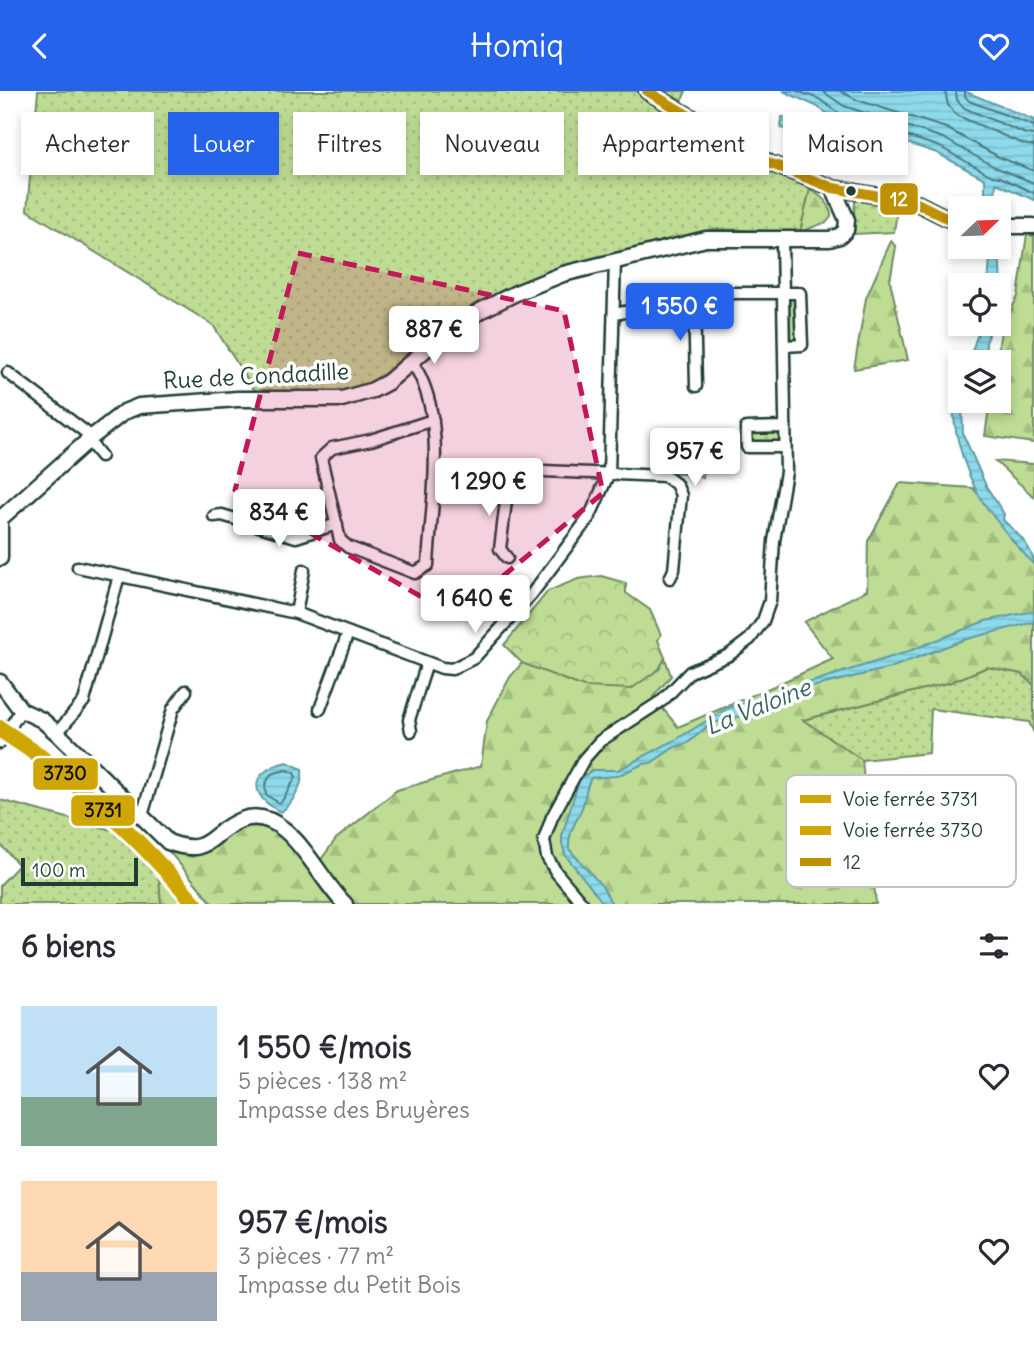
<!DOCTYPE html>
<html lang="fr">
<head>
<meta charset="utf-8">
<style>
  :root { --surface:#fff; --page:#f2f2f3; --text:#2b2b33; --muted:#7c7c81; --accent:#2563eb }
  body { margin:0; font-family:Delius,sans-serif; background:var(--page); color:var(--text); height:100vh; display:flex; flex-direction:column; font-size:26px; white-space:nowrap }
  * { box-sizing:border-box; margin:0 }
  p { font-size:23px; color:var(--muted) }
  .icon { flex:none; width:38px; height:38px; fill:none; stroke:currentColor; stroke-width:2; stroke-linecap:round; stroke-linejoin:round }
  .map { position:relative; height:813px; overflow:hidden }
  .details { display:flex; flex-direction:column; background:var(--surface); flex:1 }
  .details>* { flex:none }
  .hud { position:absolute; left:21px; top:21px; width:992px; height:63px; display:flex; gap:14px }
  .needle { width:46px; rotate:67deg }
  .tools { position:absolute; left:948px; top:105px; display:grid; gap:14px }
  .tools a { display:grid; place-items:center; width:63px; height:63px; border-radius:0px; background:var(--surface); box-shadow:0 4px 10px #0003; font-size:35px }
  .scale { position:absolute; left:21px; bottom:18px; width:117px; box-sizing:border-box; padding-left:7px; border:4px solid #1f3d34; border-top:0; font-size:19px; line-height:24px; white-space:nowrap; color:#1f3d34; -webkit-text-stroke:5px #fff; paint-order:stroke }
  .price { position:absolute; translate:-50% -60px; padding:0 16px; border-radius:7px; background:#fff; color:#222; font-size:23px; line-height:46px; filter:drop-shadow(0 2px 4px #0008) }
  .price::after { content:''; position:absolute; left:50%; top:42px; width:21px; height:16px; margin-left:-10px; background:inherit; clip-path:polygon(0 0,100% 0,50% 100%) }
  .price.selected { background:var(--accent); color:#fff }
  ul { padding:0; list-style:none }
  li { display:flex; align-items:center; gap:21px; height:175px; padding:0 21px }
  li span { display:grid; place-items:center; flex:none; width:196px; height:140px; border-radius:0px; color:#555 }
  li>.icon { margin-inline-start:auto }
  span .icon { width:84px; height:84px; fill:#fffc; stroke-width:1 }
  li b { font-size:30px }
  h2 { display:flex; justify-content:space-between; align-items:center; height:84px; padding:0 21px; font-size:30px }
  .tag { padding:0 24px; border-radius:0px; background:var(--surface); box-shadow:0 4px 10px #0003; font-size:24px; line-height:63px }
  .tag.selected { background:var(--accent); color:#fff }
  header { display:flex; justify-content:space-between; align-items:center; height:91px; padding:0 21px; background:var(--accent); color:#fff; font-size:32px; font-weight:600 }
  .map>svg:first-child { display:block }
  .grass { fill:url(#grass-dots); stroke:#6e8c64; stroke-width:2 }
  .forest { fill:url(#forest-firs); stroke:#6e8c64; stroke-width:2 }
  .park { fill:url(#park-crowns); stroke:#6e8c64; stroke-width:2 }
  .water { fill:url(#water-rules); stroke:#619ba2; stroke-width:2 }
  .lines { fill:none; stroke-linecap:round; stroke-linejoin:round }
  .shore { stroke:#4b7c7e; stroke-width:2 }
  .street-casing { stroke:#1f3d34; stroke-width:15 }
  .secondary-casing { stroke:#1f3d34; stroke-width:19 }
  .street { stroke:#fff; stroke-width:10 }
  .secondary { stroke:#fff; stroke-width:14 }
  .bus-1-casing { stroke:#fff; stroke-width:16 }
  .bus-1 { stroke:#bf9000; stroke-width:10 }
  .rail-1-casing { stroke:#fff; stroke-width:18 }
  .rail-2-casing { stroke:#fff; stroke-width:18 }
  .rail-1 { stroke:#cfa603; stroke-width:12 }
  .rail-2 { stroke:#cfa603; stroke-width:12 }
  .marked { fill:#c2185b; fill-opacity:0.2; stroke:#c2185b; stroke-width:5; stroke-dasharray:14 9; stroke-linejoin:round }
  .bus-dot { fill:#1f3d34; stroke:#fff; stroke-width:2.5 }
  .labels { text-anchor:middle; stroke-width:7; stroke-linejoin:round; paint-order:stroke }
  .street-label { font-size:23px; fill:#1f3d34; stroke:#fff }
  .water-label { font-size:24px; font-style:italic; fill:#3a6462; stroke:#fff }
  .key { fill:#fff; stroke:#bcc5c2; stroke-width:2 }
  .key-label { font-size:19px; fill:#1f3d34 }
  .line-badge { stroke:#fff; stroke-width:2.5 }
  .badge-label { font-size:19px; text-anchor:middle; font-weight:bold; fill:#fff }
  .pale-badge-label { font-size:19px; text-anchor:middle; font-weight:bold; fill:#111 }
</style>
</head>
<body>
<header><svg class="icon" aria-label="back" viewBox="0 0 24 24"><path d="M15 5l-7 7 7 7"/></svg>Homiq<svg class="icon" aria-label="heart" viewBox="0 0 24 24"><path d="M12 20l-8-8c-3-5 5-10 8-4 3-6 11-1 8 4z"/></svg></header>
<div class="map">
<svg width="1034" height="813" viewBox="0 0 1034 813">
  <defs>
    <pattern id="grass-dots" width="8" height="8" patternUnits="userSpaceOnUse" patternTransform="scale(1.75)"><rect width="8" height="8" fill="#bedc94"/><path d="M2 2h.1M6 6h.1" fill="none" stroke="#a3be80" stroke-width="1.8" stroke-linecap="round"/></pattern>
    <pattern id="forest-firs" width="22" height="20" patternUnits="userSpaceOnUse" patternTransform="scale(1.75)"><rect width="22" height="20" fill="#bedc94"/><path d="M5 1l3.5 6h-7zM16 11l3.5 6h-7z" fill="#a3be80"/></pattern>
    <pattern id="park-crowns" width="20" height="18" patternUnits="userSpaceOnUse" patternTransform="scale(1.75)"><rect width="20" height="18" fill="#bedc94"/><path d="M2 6a3 3 0 1 1 6 0M12 15a3 3 0 1 1 6 0" fill="none" stroke="#a3be80"/></pattern>
    <pattern id="water-rules" width="6" height="5" patternUnits="userSpaceOnUse" patternTransform="scale(1.75)"><rect width="6" height="5" fill="#8ddaec"/><path d="M0 2.5h6" fill="none" stroke="#79bccb"/></pattern>
  </defs>
  <rect width="100%" height="100%" fill="#fff"/>
  <filter id="ink" filterUnits="userSpaceOnUse"><feTurbulence type="fractalNoise" baseFrequency=".0143" numOctaves="2"/><feDisplacementMap in="SourceGraphic" scale="14" xChannelSelector="R" yChannelSelector="G"/><feConvolveMatrix kernelMatrix="1 2 1 2 8 2 1 2 1" color-interpolation-filters="sRGB"/></filter>
  <g filter="url(#ink)">
    <!-- grass -->
    <path class="grass" d="M38 0H686L675 25 810 98 800 141 713 138 548 181 477 218 385 288 346 304H257L213 234 27 119Z
      M856 107 898 114 894 141 854 143C856 130 852 120 856 107Z
      M788 207H797L798 250H789Z
      M780 340V352L750 353V341Z
      M988 576 1022 583 1034 594V642L1029 631 931 618 929 662 862 669 803 629 951 591Z
      M0 709 112 739 159 785 161 813H0V794L19 774 0 753Z"/>
    <!-- forest -->
    <path class="forest" d="M810 98C821 106 831 111 831 126L827 131 800 141Z
      M1027 143 1034 145V352L985 345 990 310H999V271H996L1001 240 1018 205Z
      M891 150 896 156 890 190 908 269 854 278 866 207Z
      M995 370 1034 373V406Z
      M900 392 973 397 1034 468V594L1022 583 987 576 951 591 803 629 862 669 876 813H355L346 808 340 813H213L167 758 192 766 230 744 240 735 267 736 320 770 336 748 397 699 481 675 487 630 510 586 522 572 584 596 659 578 665 567 671 585 653 606 678 636 774 595 833 568 804 531 867 499 868 450Z
      M159 785 183 813H161Z"/>
    <!-- park -->
    <path class="park" d="M705 358 703 387C686 378 680 387 660 379L673 359Z
      M601 485 626 492V502L650 519 661 544 658 549 665 567 659 578 631 598 584 596 522 572 504 554 548 500 578 488Z"/>
    <!-- water -->
    <path class="water" d="M783 0H964L1034 29V109L996 92 994 117H985V88L937 62 837 29 816 15Z
      M782 26C814 28 809 42 833 55V61L817 65 798 41 781 37Z
      M999 152 1001 197 999 203V194H988L990 166 987 156H999Z
      M981 233H991L986 252 985 271H975L976 269 972 260Z
      M961 288 963 343 986 395 1004 423 1003 429C1015 440 1034 457 1034 474 1016 454 998 433 983 411 966 386 941 314 961 288Z
      M1034 520V531L963 549 890 577 812 596 769 618 710 633 688 652 675 656 651 672 643 673 617 685 591 687C585 698 586 704 583 714 577 732 568 738 569 758L602 795 612 813H604L566 765 562 753V745L579 689 592 679H618L675 649 728 617 904 562 985 530Z
      M287 671 302 678C304 693 293 712 281 721 247 704 250 680 287 671Z"/>
    <g class="lines">
      <!-- shore -->
      <path class="shore" d="M797 0 819 8 840 23 940 56 992 85 1000 86 1034 102
        M822 0 844 15 943 47 995 76 1034 92
        M840 0 857 9 946 37 999 66 1034 80
        M945 0 948 14 956 24 1023 53 1034 55
        M956 0 957 9 964 17 1026 43 1034 44
        M965 0V5L969 10 1034 35
        M286 679 294 682 296 686 282 710 279 712 266 704 265 694 271 683Z"/>
      <defs>
        <path id="street" d="M694 209 696 295
          M614 223 730 202H800L802 254 784 255
          M412 271C449 325 431 411 428 474L415 482 348 456 340 449 321 367 332 357 371 349 433 329
          M8 282 92 346
          M785 336 746 337 747 356H785
          M88 349 101 365
          M496 378 665 385 676 393 681 404 674 479 670 487
          M214 425 222 424 296 446 337 433
          M507 467 500 458 510 378
          M78 476 296 522 442 577 452 578 474 567 531 504 590 425 609 382 615 169
          M296 522 304 479
          M320 618 348 542
          M411 640 409 629 427 572
          M57 642 84 610 119 485
          M0 652 21 619
          M142 725 173 618 186 600
          M583 813 556 781 547 766 544 749 552 726 584 668 600 650 663 609 690 581 729 564 750 548 763 530 770 510 774 450 786 381 782 148"/>
        <path id="secondary" d="M647 0 769 72 833 97 915 111 961 134
          M999 135H1034
          M0 428 92 346 124 321 139 315 238 308H342L373 299 388 291 440 246 482 219 516 202 563 183 706 148H830L840 145 846 139 847 129 833 97
          M0 428V467
          M0 591 21 619 42 629 57 642 168 751C211 767 208 742 241 729 288 711 318 789 345 813"/>
      </defs>
      <!-- street casing -->
      <use href="#street" class="street-casing"/>
      <!-- secondary casing -->
      <use href="#secondary" class="secondary-casing"/>
      <!-- street -->
      <use href="#street" class="street"/>
      <!-- secondary -->
      <use href="#secondary" class="secondary"/>
      <defs>
        <path id="bus-1" d="M647 0 769 72 833 97 915 111 961 134"/>
      </defs>
      <!-- bus-1 casing -->
      <use href="#bus-1" class="bus-1-casing"/>
      <!-- bus-1 -->
      <use href="#bus-1" class="bus-1"/>
      <defs>
        <path id="rail-1" d="M0 641C74 688 136 746 193 813"/>
        <path id="rail-2" d="M0 635C76 684 139 745 198 813"/>
      </defs>
      <!-- rail-1 casing -->
      <use href="#rail-1" class="rail-1-casing"/>
      <!-- rail-2 casing -->
      <use href="#rail-2" class="rail-2-casing"/>
      <!-- rail-1 -->
      <use href="#rail-1" class="rail-1"/>
      <!-- rail-2 -->
      <use href="#rail-2" class="rail-2"/>
    </g>
  </g>
  <!-- marked area -->
  <path class="marked" d="M298 162 564 220 603 402 455 525 235 399Z"/>
  <!-- markers -->
  <circle class="bus-dot" cx="851" cy="100" r="6"/>
  <g class="labels">
    <!-- street labels -->
    <g class="street-label">
      <text transform="translate(256 285) rotate(-3)" y="8">Rue de Condadille</text>
    </g>
    <!-- water labels -->
    <g class="water-label">
      <text transform="translate(758 616) rotate(-22)" y="8">La Valoine</text>
    </g>
  </g>
  <!-- legend -->
  <rect x="786" y="684" width="230" height="112" rx="10" class="key"/>
  <rect x="800" y="704" width="31" height="8" fill="#cfa603"/>
  <rect x="800" y="735" width="31" height="9" fill="#cfa603"/>
  <rect x="800" y="767" width="31" height="8" fill="#bf9000"/>
  <g class="key-label">
    <text x="843" y="715">Voie ferrée 3731</text>
    <text x="843" y="746">Voie ferrée 3730</text>
    <text x="843" y="778">12</text>
  </g>
  <g class="line-badge">
    <rect x="879" y="91" width="40" height="34" rx="7" fill="#bf9000"/>
    <rect x="32" y="666" width="67" height="34" rx="7" fill="#cfa603"/>
    <rect x="70" y="703" width="66" height="33" rx="7" fill="#cfa603"/>
  </g>
  <g class="badge-label">
    <text x="899" y="115">12</text>
  </g>
  <g class="pale-badge-label">
    <text x="65" y="689">3730</text>
    <text x="103" y="726">3731</text>
  </g>
</svg>
<div class="tools">
<a><svg class="needle" viewBox="-14 -14 28 28"><path d="M0-13l5 13h-10z" fill="#e53935"/><path d="M0 13l5-13h-10z" fill="#7c7c81"/></svg></a>
<a><svg class="icon" aria-label="locate" viewBox="0 0 24 24"><circle cx="12" cy="12" r="6"/><path d="M12 2v4M12 18v4M2 12h4M18 12h4"/></svg></a>
<a><svg class="icon" aria-label="layers" viewBox="0 0 24 24"><path d="M12 4l9 5-9 5-9-5zM3 14l9 5 9-5"/></svg></a>
</div>
<div class="scale">100 m</div>
<b class="price selected" style="left:680px;top:252px">1 550 €</b>
<b class="price" style="left:434px;top:275px">887 €</b>
<b class="price" style="left:695px;top:397px">957 €</b>
<b class="price" style="left:489px;top:427px">1 290 €</b>
<b class="price" style="left:279px;top:458px">834 €</b>
<b class="price" style="left:475px;top:544px">1 640 €</b>
<div class="hud">
<a class="tag">Acheter</a>
<a class="tag selected">Louer</a>
<a class="tag">Filtres</a>
<a class="tag">Nouveau</a>
<a class="tag">Appartement</a>
<a class="tag">Maison</a>
</div>
</div>
<section class="details">
<h2>6 biens<svg class="icon" aria-label="filters" viewBox="0 0 24 24"><path d="M4 7h16M4 17h16"/><circle cx="9" cy="7" r="2"/><circle cx="15" cy="17" r="2"/></svg></h2>
<ul>
<li><span style="background:linear-gradient(#bfe0f5 65%,#7fa58c 0)"><svg class="icon" aria-label="home" viewBox="0 0 24 24"><path d="M3 11l9-7 9 7M6 9v11h12V9"/></svg></span><div><b>1 550 €/mois</b><p>5 pièces · 138 m²</p><p>Impasse des Bruyères</p></div><svg class="icon" aria-label="heart" viewBox="0 0 24 24"><path d="M12 20l-8-8c-3-5 5-10 8-4 3-6 11-1 8 4z"/></svg></li>
<li><span style="background:linear-gradient(#ffd9b3 65%,#9aa5b1 0)"><svg class="icon" aria-label="home" viewBox="0 0 24 24"><path d="M3 11l9-7 9 7M6 9v11h12V9"/></svg></span><div><b>957 €/mois</b><p>3 pièces · 77 m²</p><p>Impasse du Petit Bois</p></div><svg class="icon" aria-label="heart" viewBox="0 0 24 24"><path d="M12 20l-8-8c-3-5 5-10 8-4 3-6 11-1 8 4z"/></svg></li>
</ul>
</section>
</body>
</html>
